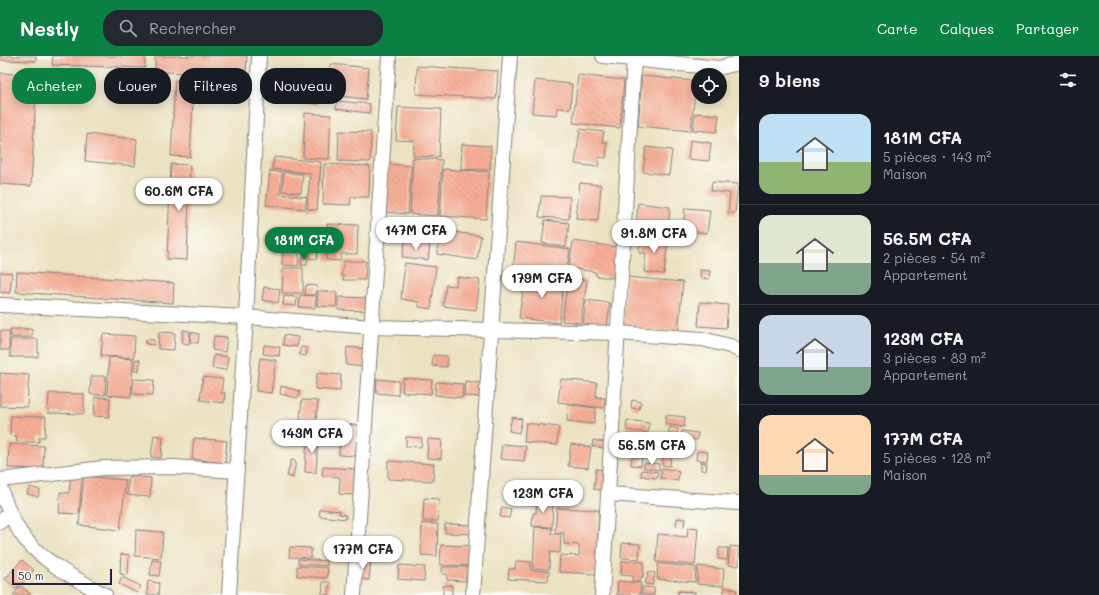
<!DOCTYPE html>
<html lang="fr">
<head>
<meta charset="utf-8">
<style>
  :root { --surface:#171b24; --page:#242831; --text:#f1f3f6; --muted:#9ea1a6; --line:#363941; --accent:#0b8043 }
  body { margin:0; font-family:Mali,sans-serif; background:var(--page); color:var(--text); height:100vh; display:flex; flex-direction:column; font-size:15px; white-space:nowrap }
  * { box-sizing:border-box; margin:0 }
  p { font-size:13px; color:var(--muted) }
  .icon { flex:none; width:22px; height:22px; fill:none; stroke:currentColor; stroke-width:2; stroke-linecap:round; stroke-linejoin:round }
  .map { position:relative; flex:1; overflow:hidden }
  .details { display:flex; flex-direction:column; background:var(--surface); width:360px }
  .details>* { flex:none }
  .hud { position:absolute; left:12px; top:12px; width:380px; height:36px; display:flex; gap:8px }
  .buttons { position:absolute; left:691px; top:12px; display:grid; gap:8px }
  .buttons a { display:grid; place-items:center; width:36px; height:36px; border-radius:50%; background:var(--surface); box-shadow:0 2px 10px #0003; font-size:20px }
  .scale { position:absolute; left:12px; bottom:10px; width:100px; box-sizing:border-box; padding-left:4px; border:2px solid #22223b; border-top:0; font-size:11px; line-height:14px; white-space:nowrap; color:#22223b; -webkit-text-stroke:3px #fdfcf7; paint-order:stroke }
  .price { position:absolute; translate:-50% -34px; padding:0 9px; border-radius:14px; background:#fff; color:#222; font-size:13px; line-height:26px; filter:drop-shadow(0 1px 2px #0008) }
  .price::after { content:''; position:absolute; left:50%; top:24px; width:12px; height:9px; margin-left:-6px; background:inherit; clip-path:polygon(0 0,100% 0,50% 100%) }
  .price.on { background:var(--accent); color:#fff }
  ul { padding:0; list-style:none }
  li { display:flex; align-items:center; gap:12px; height:100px; padding:0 20px }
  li+li { border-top:1px solid var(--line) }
  li span { display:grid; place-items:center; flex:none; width:112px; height:80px; border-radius:12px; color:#555 }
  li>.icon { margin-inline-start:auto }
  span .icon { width:48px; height:48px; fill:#fffc; stroke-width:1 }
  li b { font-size:17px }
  h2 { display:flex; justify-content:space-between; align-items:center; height:48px; padding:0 20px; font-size:17px }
  .tag { padding:0 14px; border-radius:16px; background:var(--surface); box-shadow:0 2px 10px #0003; font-size:14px; line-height:36px }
  .tag.on { background:var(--accent); color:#fff }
  header { display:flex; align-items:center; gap:24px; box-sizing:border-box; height:56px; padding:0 20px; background:var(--accent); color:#fff }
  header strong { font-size:19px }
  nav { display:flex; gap:22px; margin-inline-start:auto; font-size:14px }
  .search { width:280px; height:36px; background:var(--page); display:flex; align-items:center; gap:10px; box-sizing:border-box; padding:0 14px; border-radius:16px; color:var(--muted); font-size:15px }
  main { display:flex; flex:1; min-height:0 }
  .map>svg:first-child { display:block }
  .building { fill:url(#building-back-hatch) }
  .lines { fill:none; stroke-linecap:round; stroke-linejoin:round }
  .street-casing { stroke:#86827e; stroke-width:16 }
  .street { stroke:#fff; stroke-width:14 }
</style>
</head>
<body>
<header>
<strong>Nestly</strong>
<div class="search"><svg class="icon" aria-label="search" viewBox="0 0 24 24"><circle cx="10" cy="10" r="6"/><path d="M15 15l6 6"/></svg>Rechercher</div>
<nav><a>Carte</a><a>Calques</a><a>Partager</a></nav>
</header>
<main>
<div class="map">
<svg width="739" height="539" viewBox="0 0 739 539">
  <defs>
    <pattern id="building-back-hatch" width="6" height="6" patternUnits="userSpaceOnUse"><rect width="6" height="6" fill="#f8ae96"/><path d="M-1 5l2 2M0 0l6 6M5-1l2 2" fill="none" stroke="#d49582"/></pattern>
  </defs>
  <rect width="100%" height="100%" fill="#fdfcf7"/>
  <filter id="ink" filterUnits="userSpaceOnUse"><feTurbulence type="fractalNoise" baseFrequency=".025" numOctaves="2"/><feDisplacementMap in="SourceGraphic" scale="8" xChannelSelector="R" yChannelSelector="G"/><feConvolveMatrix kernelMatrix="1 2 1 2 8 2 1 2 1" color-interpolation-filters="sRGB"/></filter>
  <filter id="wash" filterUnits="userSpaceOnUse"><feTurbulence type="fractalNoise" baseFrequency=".012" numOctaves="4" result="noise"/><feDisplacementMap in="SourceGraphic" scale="16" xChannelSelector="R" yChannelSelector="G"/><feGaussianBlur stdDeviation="0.9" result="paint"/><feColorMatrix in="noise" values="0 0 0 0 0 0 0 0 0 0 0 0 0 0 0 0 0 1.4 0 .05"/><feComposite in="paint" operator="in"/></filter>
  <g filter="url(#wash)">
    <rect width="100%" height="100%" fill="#ebe2c1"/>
    <g id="blocks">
      <!-- building -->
      <path class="building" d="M0 0H36V5L0 4Z
        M53 0H145V12L52 9Z
        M155 0H247L246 18 155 16Z
        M331 8 369 12 366 43 328 39Z
        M417 10 498 15 496 43 416 38Z
        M289 16 321 19 318 48 286 45Z
        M0 17 37 19 31 130 0 128Z
        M578 19 624 24 620 72 573 67Z
        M642 20 696 25 691 75 638 70Z
        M175 24 194 25 190 101 171 100Z
        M535 24 572 28 570 53 557 52 556 59 532 57Z
        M337 45 370 48 369 57 336 53Z
        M398 51 441 53 439 101 413 100 414 85 396 84Z
        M305 57 331 59 329 103 303 102Z
        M695 57 719 59 717 76 693 74Z
        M580 73 604 76 602 86H607L606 102 599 101 598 111 575 108Z
        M339 75 371 76 370 106 338 105Z
        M87 78 137 83 135 110 85 105Z
        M690 84 711 87 709 105 688 103Z
        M462 88 491 90 490 114 461 113Z
        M646 91 672 94 669 119 643 116Z
        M274 101 321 106 317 154 307 153 310 117 272 113Z
        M413 102 442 104 438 160 410 158Z
        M171 108 190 109 187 204 167 203Z
        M324 108 370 110 369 141H351L350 149 323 148Z
        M388 108 411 110 408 158 384 156Z
        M443 113 489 116 486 163 440 160Z
        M270 115 282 116 280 138 307 141 305 153 266 149Z
        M284 116 303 118 301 137 282 135Z
        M712 126 738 128 735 157H728L730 137 711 135Z
        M580 127 601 129 598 165 576 163Z
        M541 140 570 141 569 163 539 161Z
        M638 147 670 151 668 175 636 172Z
        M685 152 710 154 707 177 683 175Z
        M545 164 569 167 566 191 542 187Z
        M327 168 358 169 357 198H341L340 205 326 204Z
        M440 174 481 180 477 204 437 198Z
        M312 179 326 180 325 190 312 188Z
        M640 180 668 183 664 218 644 216 646 197H639Z
        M276 184 299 185V194L276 192Z
        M405 185 430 188 428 204 402 201Z
        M573 185 617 191 613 222 596 220V216L569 212Z
        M516 186 570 193 566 221 513 214Z
        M309 192 317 193V203L309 202Z
        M283 196 299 197 298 210 282 209Z
        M302 201H308L307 209H301Z
        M344 205H366L365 224H343L344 220H341Z
        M405 207 436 211 431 253 419 251V246L401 243Z
        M283 212H303V237H282Z
        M701 214 710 215 709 223 700 222Z
        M0 216 12 217 10 237 0 236Z
        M17 216 174 227 173 247 16 236Z
        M525 219 564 224 559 267 519 262Z
        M457 221 480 224 476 254 443 250 446 229 456 230Z
        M568 221 587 224 581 267 562 265Z
        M627 221 683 226 678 276 622 271Z
        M306 229 317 230 316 239H305Z
        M264 231 280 233 278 247 262 244Z
        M318 235 337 236 336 251 317 250Z
        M300 239 316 240 315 252 299 251Z
        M284 240 297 241 296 250 283 249Z
        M338 241 368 242V255L338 254Z
        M586 244 610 247 607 271 583 268Z
        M700 246 728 249 726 272 698 270Z
        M10 273H32V281H11Z
        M183 274 190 275 189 288 182 287Z
        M0 275H9V294H0Z
        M159 276 175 277 174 294 158 293Z
        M191 276 199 278 198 287 190 286Z
        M103 278 135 280 134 302 101 300Z
        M284 279 298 281 297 291 283 289Z
        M214 280 227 281 225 296 212 294Z
        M10 283H38V301H10Z
        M146 283 154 284V289L146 288Z
        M264 289 280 291 279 300 263 298Z
        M301 291 307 292 306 300 299 299Z
        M347 291 366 293 364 311 346 309Z
        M214 299 228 301 226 314 212 312Z
        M433 299 447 300V311L432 310Z
        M109 301 133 303 131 341 107 339Z
        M260 302 276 304 271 337 256 335Z
        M135 303 140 304 139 315H134Z
        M0 317 29 319 27 351 0 350Z
        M317 317 341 319 340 335 315 333Z
        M91 320H106L105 339 90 338Z
        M203 321 223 323 221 337H225L224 347 200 344Z
        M403 322 432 324 431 338 402 336Z
        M133 323 154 324 153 339 133 338Z
        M377 323 399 325 398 339 376 337Z
        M561 323 597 327 596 341 605 342 604 352 558 346Z
        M465 325 482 327 481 341 464 340Z
        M436 326 463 328 462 342 435 339Z
        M281 330 300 335 298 342 280 338Z
        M49 337 84 338V358L48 357Z
        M95 341 110 342 109 361 94 360Z
        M302 344 318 345 315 375 299 374Z
        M632 344 641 346 639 353 631 352Z
        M568 349 596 352 594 368 567 365Z
        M666 359 685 361 684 371 665 368Z
        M11 360 46 361 45 381H39V386H17V380L10 379Z
        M512 361 522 363 519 377 509 375Z
        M627 364 649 367 648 377 626 374Z
        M526 367 559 371 557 389 524 386Z
        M341 368 358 369 356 400 339 399Z
        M670 371 678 373 675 383 667 382Z
        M682 375 698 377 697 384 681 382Z
        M154 379 163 381 161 402 151 401Z
        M307 379 318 380 316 417 305 416Z
        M650 379 655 380 653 389 649 388Z
        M406 381 422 382 421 391 406 390Z
        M194 382 227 385 225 407 192 403Z
        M428 383 442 384 441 403 427 402Z
        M593 384 608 387 607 393 592 390Z
        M9 388 44 390 43 413 8 412Z
        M502 388 526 390 524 405 500 403Z
        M571 388 591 391 588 412 568 410Z
        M664 392 672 393 670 410 662 409Z
        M697 395 708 396 707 405 696 404Z
        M632 401 642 402 641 410 631 409Z
        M291 404 296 405 293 422 287 420Z
        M388 405 434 408 433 425 388 423Z
        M701 406 707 407 706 415 701 414Z
        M644 407 659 408V414L644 412Z
        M323 411 356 413 354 439 339 438 340 421 322 420Z
        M662 412 679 415 678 425 660 422Z
        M596 413 609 414 606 435 594 433Z
        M642 414 658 416 657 422 641 420Z
        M71 419 82 420 79 458 59 457 60 436 69 437Z
        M84 420 126 424 120 474 79 469Z
        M129 420 151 422 150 441 127 439Z
        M29 431 40 434 38 441 27 438Z
        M424 442 439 443 438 465H423Z
        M537 444 553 445 552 471 532 470 533 457H536Z
        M502 451 511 453 509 462 500 461Z
        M557 452 599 454 596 518 559 516 560 499 579 500V489L564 488V477H555Z
        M320 453 340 455 339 458 346 459V463L319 460Z
        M677 462 685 463 684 471 676 470Z
        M422 467 438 468 437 500 421 499Z
        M445 468 476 469V478L445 477Z
        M535 471 552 472 551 478H561L560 497 550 496 549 513 533 512Z
        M688 471 698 472 695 509 656 506 658 478 687 481Z
        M136 474 163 476 161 502 135 500Z
        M342 486 343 503H329V487Z
        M622 487 640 488 639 503 621 502Z
        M441 489 474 490 473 510 440 509Z
        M730 490 739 491V510L728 509Z
        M290 491 311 492V502L289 501Z
        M719 492H728L727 504 718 503Z
        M121 498 129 499 128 519 120 518Z
        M298 503 327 505V510L298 508Z
        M357 503 371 505 369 524 355 522Z
        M22 504 34 514 16 533 5 523Z
        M152 504 161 505 159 520 150 519Z
        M516 505 531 506V514L549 515 548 525 508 523 509 513H515Z
        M622 505 644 506 643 521H641L640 526 632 525 633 520 621 519Z
        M658 508 696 511 695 526 657 523Z
        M399 509 425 511 424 525 398 523Z
        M297 510 328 512 327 522 297 520Z
        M698 510 724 513 723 530 697 528Z
        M442 511H472V519H466V525L447 524V518H442Z
        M648 516 655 517 653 529 645 528Z
        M122 521 141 530 137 537 119 528Z
        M148 525 159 527 158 539H147Z
        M618 525 641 527 640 539H617Z
        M323 526H330L329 539H322Z
        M452 529V539H443V530Z
        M21 530 31 539H13Z
        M642 531 654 532V539H642Z
        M725 531 737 534 736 539H723Z
        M678 535 695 536V539H678Z"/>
    </g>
  </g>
  <g filter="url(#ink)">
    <use href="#blocks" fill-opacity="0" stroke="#86827e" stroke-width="1"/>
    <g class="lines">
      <defs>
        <path id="street" d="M603 0 718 12 739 7
          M0 249 246 261 372 271 618 277 702 283 730 290 739 294
          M0 424 103 412 173 411 237 415
          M0 431C6 449 13 468 25 483 46 508 78 524 105 539
          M608 438 739 447
          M0 466 10 458
          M229 539 246 261 259 0
          M354 539 389 0
          M473 539 510 0
          M602 539 634 3"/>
      </defs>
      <!-- street casing -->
      <use href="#street" class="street-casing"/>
      <!-- street -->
      <use href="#street" class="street"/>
    </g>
  </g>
</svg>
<div class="buttons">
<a><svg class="icon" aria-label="locate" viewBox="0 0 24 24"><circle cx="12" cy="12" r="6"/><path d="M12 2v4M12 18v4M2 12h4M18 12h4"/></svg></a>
</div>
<div class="scale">50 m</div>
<b class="price" style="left:179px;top:156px">60.6M CFA</b>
<b class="price" style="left:416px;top:195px">147M CFA</b>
<b class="price" style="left:654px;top:198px">91.8M CFA</b>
<b class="price on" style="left:304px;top:205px">181M CFA</b>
<b class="price" style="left:542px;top:243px">179M CFA</b>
<b class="price" style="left:312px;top:398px">143M CFA</b>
<b class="price" style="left:652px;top:410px">56.5M CFA</b>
<b class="price" style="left:543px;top:458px">123M CFA</b>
<b class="price" style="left:363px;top:514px">177M CFA</b>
<div class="hud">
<a class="tag on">Acheter</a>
<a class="tag">Louer</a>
<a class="tag">Filtres</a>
<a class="tag">Nouveau</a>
</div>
</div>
<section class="details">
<h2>9 biens<svg class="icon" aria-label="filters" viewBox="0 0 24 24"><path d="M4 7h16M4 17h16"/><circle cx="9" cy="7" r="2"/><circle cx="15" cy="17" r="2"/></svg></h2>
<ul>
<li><span style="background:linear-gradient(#bfe0f5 60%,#8fb573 0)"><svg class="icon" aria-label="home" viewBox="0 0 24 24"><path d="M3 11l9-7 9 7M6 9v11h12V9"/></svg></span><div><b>181M CFA</b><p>5 pièces · 143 m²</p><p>Maison</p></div></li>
<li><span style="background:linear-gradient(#dfe7d0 60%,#7fa58c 0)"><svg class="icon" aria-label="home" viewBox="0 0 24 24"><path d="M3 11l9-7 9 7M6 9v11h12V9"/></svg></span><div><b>56.5M CFA</b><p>2 pièces · 54 m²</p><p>Appartement</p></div></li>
<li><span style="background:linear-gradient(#c9d6e8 65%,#7fa58c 0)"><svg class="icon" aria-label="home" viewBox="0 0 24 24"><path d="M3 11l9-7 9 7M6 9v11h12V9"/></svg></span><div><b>123M CFA</b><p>3 pièces · 89 m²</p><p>Appartement</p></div></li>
<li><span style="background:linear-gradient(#ffd9b3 75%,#7fa58c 0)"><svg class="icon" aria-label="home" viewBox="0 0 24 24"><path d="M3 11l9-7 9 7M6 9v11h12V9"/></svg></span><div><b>177M CFA</b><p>5 pièces · 128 m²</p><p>Maison</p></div></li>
</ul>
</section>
</main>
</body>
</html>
